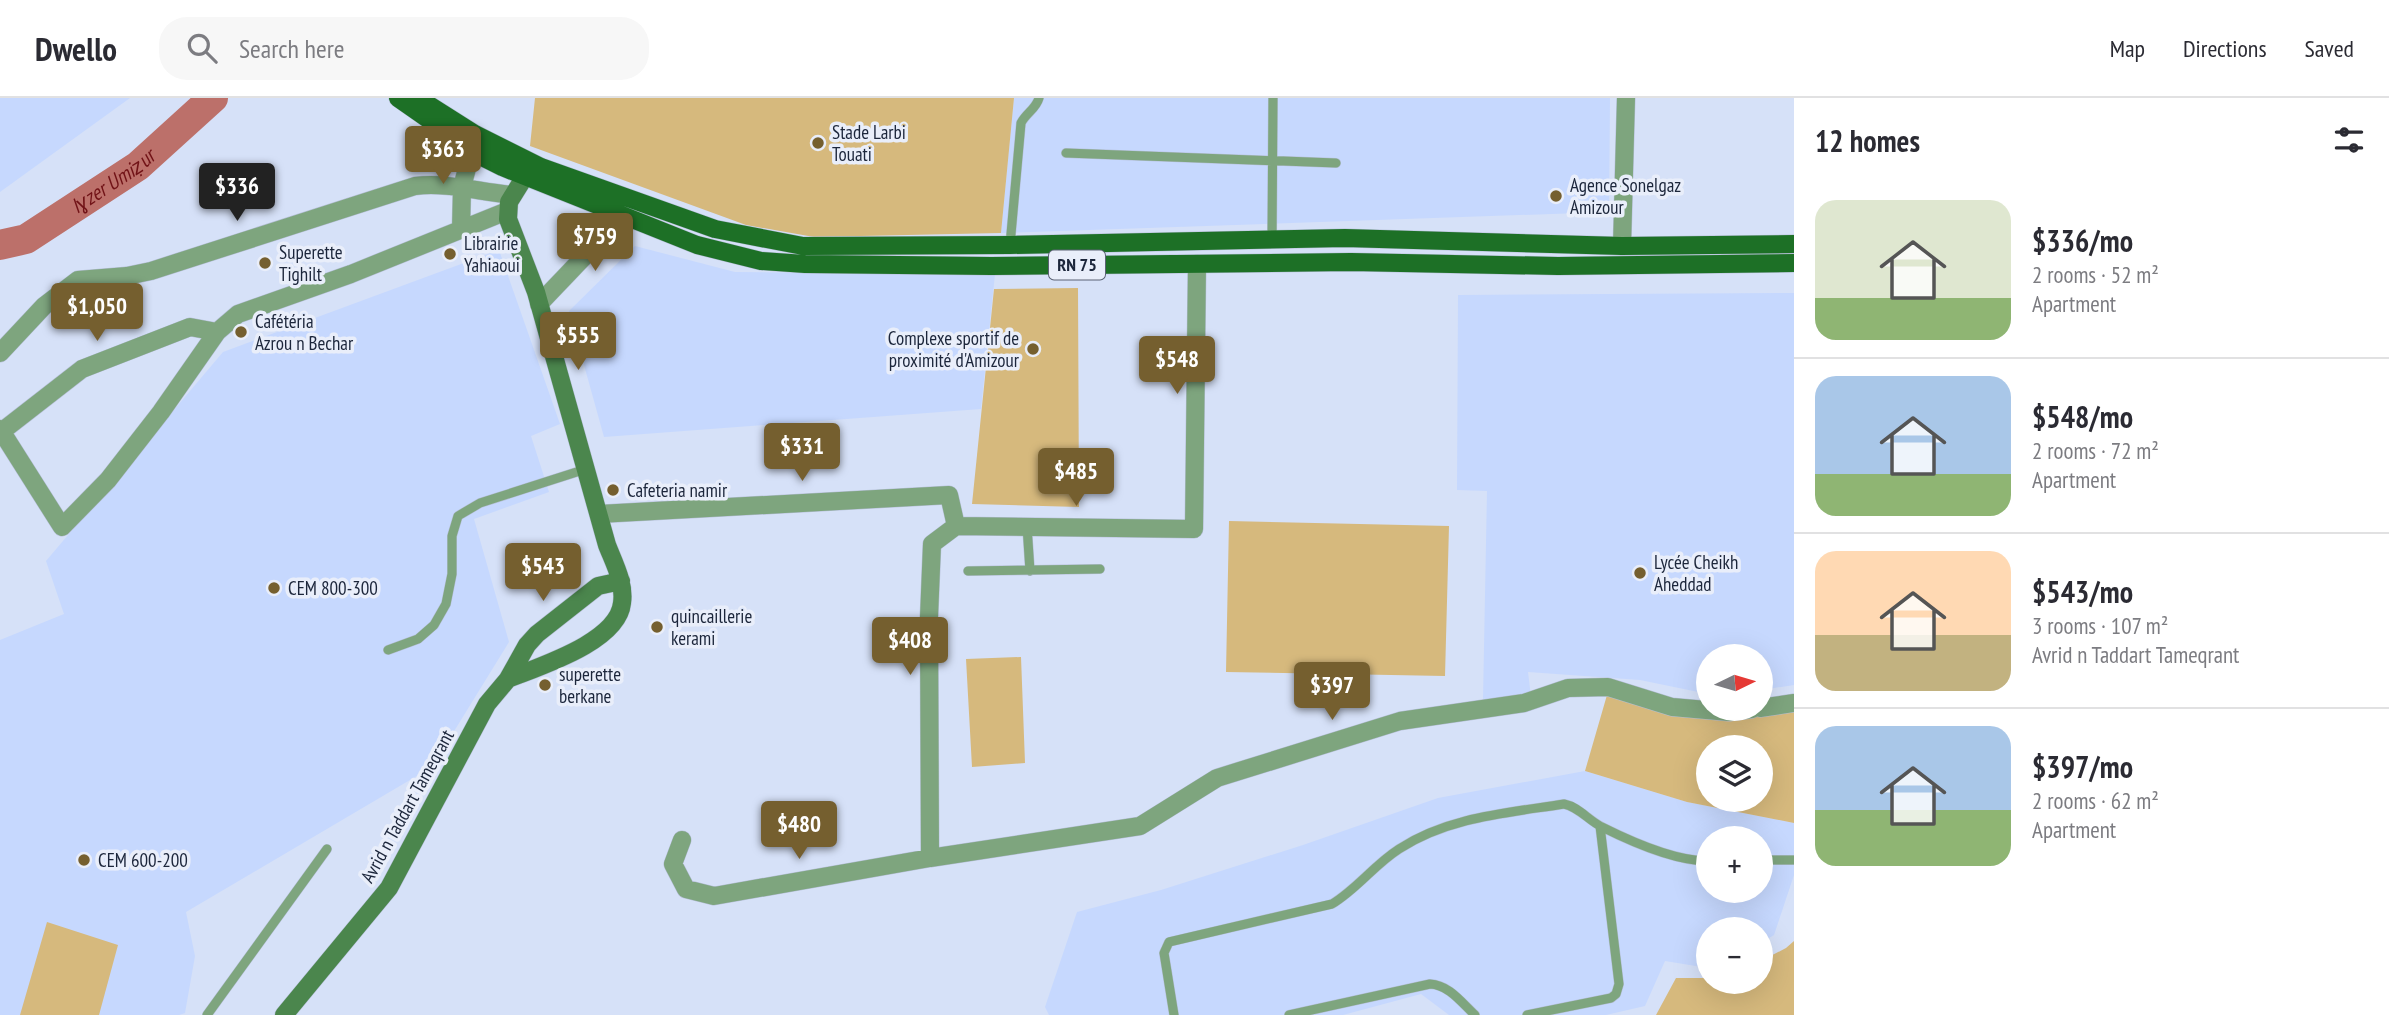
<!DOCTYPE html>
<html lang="en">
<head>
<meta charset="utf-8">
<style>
  :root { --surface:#fff; --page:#f7f7f7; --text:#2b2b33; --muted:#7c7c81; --line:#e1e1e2; --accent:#755f2f }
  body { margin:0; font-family:"PT Sans Narrow",sans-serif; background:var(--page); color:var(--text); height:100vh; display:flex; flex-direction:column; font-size:26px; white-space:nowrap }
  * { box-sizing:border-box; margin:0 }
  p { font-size:23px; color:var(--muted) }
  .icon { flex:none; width:38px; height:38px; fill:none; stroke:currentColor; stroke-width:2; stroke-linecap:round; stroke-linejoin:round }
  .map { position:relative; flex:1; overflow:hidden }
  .sheet { display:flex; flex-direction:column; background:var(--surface); width:595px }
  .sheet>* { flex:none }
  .needle { width:46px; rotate:85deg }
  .tools { position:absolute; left:1696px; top:546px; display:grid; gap:14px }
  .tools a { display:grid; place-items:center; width:77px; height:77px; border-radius:50%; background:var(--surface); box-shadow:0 7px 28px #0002; font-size:35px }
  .price { position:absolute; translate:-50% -60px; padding:0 16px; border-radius:7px; background:var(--accent); color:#fff; font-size:23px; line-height:46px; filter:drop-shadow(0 2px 4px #0008) }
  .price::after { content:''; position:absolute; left:50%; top:42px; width:21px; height:16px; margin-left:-10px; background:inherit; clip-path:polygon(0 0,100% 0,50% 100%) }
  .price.on { background:#222; color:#fff }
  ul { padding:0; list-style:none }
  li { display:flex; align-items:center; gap:21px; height:175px; padding:0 21px }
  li+li { border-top:2px solid var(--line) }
  li span { display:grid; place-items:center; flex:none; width:196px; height:140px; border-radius:21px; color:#555 }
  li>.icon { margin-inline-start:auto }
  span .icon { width:84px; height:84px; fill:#fffc; stroke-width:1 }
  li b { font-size:30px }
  h2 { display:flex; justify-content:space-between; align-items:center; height:84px; padding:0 21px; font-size:30px }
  header { display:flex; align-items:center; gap:42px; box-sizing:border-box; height:98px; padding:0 35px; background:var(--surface); border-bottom:2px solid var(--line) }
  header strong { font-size:33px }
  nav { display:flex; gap:38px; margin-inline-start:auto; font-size:24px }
  .search { width:490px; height:63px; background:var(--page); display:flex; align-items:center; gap:18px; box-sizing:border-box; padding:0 24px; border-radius:28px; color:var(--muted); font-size:26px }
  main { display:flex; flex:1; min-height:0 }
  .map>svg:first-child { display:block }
  .built { fill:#c6d8fe; fill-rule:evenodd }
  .green { fill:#d6b97d; fill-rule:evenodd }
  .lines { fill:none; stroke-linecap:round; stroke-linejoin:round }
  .river { stroke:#bc706a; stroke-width:30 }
  .service-casing { stroke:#b5bfd6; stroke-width:10 }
  .minor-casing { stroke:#b5bfd6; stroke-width:19 }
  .secondary-casing { stroke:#b5bfd6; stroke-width:19 }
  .primary-casing { stroke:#b5bfd6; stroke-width:19 }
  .service { stroke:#7ea57e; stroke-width:9 }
  .minor { stroke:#7ea57e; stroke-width:18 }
  .secondary { stroke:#4b864d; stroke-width:18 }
  .primary { stroke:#1d7026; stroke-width:18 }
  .poi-dot { fill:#755f2f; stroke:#e9eefa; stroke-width:2.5 }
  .labels { text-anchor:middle; stroke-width:7; stroke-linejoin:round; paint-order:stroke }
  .shield { fill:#e9eefa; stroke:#5a6274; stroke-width:2 }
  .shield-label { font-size:18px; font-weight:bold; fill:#1c263b }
  .poi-label { font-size:19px; fill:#1c263b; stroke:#e9eefa; text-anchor:start }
  .street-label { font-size:19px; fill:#1c263b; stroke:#e9eefa }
  .water-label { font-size:21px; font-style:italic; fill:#711317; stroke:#e9eefa }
</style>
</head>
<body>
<header>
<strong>Dwello</strong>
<div class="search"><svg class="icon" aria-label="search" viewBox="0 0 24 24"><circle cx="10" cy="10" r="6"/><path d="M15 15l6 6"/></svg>Search here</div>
<nav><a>Map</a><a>Directions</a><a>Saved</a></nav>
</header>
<main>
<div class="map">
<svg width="1794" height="917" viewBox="0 0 1794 917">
  <rect width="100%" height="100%" fill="#d6e1f8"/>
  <!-- built -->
  <path class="built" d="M0 0H130L0 94Z
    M1014 0H1610L1609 114 1001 135Z
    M635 148 735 174 995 176 981 311 604 339 569 213Z
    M499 152 560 326 531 338 549 394 474 421 509 544 432 669 186 814 195 858 185 915 179 917H0V542L64 516 46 463 223 254Z
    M1794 195V587L1761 592 1760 558H1708V596L1640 582 1528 574 1531 599 1483 601 1487 393 1457 392 1458 197Z
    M1585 673 1687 704 1794 725V777L1774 837 1761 845 1760 831H1708V870L1665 863 1645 908 1606 917H1449L1421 896 1343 917H1049L1045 909 1077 814 1161 792 1303 747 1438 700ZM1708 740H1760V793H1708Z"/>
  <!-- green -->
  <path class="green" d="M535 0H1014L1001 135 814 139 746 127 530 48Z
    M1078 190 1079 409 972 406 994 191Z
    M1229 423 1449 428 1445 578 1226 574Z
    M1021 559 1025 665 972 669 966 561Z
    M1607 597 1671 618 1730 622 1794 614V725L1687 704 1585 673ZM1708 649H1760V702H1708Z
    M47 824 118 847 99 917H20Z
    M1794 843V917H1656L1676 880H1708V884H1760L1761 863 1786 850Z"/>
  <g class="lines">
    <!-- river -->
    <path class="river" id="s1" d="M0 147 26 141 138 68 213 0"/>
    <defs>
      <path id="service" d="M1066 55 1336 65
        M1272 141 1273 0
        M1010 147 1021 25C1026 15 1036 11 1039 0
        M1027 428 1030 473
        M968 473 1100 471
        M388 552 418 541 434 527 446 506 452 476V438L458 418 480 405 586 371
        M1760 762H1794
        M207 917 327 751
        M1174 917 1164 855 1169 844 1332 806C1357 791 1374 767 1399 751 1448 719 1507 715 1564 706 1579 709 1588 722 1602 729 1632 744 1674 763 1708 763
        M1289 917 1430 886C1449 887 1461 904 1475 917
        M1527 917 1611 900 1616 896 1619 886 1600 728"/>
      <path id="minor" d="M461 132 462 89 472 52
        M1622 148 1626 0
        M539 206 623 118
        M0 255 44 208 78 182 127 178 151 173 415 88C448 84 479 94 513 97
        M0 331 62 429 108 382 161 314 217 234 238 216 351 176 507 113
        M1 334 82 271 190 229 217 234
        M599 416 949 397 956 428
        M1760 610 1794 605
        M682 742 673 766 686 791 714 798 930 760 1140 728 1217 680 1400 623 1524 605 1568 590 1608 589 1672 609 1729 614 1752 611
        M930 760 929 519 932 446 956 428 1194 431 1197 166"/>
      <path id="secondary" d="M508 581C540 568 618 544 622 505 625 485 614 465 607 447L536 194 508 121 509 104 532 67
        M284 917 389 790 487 606 508 581 527 547 537 536 598 488 621 483"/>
      <path id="primary" d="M398 0 484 60 502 69 697 147 761 163 805 166 991 168 1351 164 1558 168 1794 165
        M418 0 475 36 541 69 715 131 803 148 1010 147 1345 140 1622 148 1794 146"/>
    </defs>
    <!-- service casing -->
    <use href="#service" class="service-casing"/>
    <!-- minor casing -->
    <use href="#minor" class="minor-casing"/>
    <!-- secondary casing -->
    <use href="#secondary" class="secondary-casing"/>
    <!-- primary casing -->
    <use href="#primary" class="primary-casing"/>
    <!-- service -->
    <use href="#service" class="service"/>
    <!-- minor -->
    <use href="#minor" class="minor"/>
    <!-- secondary -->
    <use href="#secondary" class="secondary"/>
    <!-- primary -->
    <use href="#primary" class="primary"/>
  </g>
  <!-- markers -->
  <g class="poi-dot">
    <circle cx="818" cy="45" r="7"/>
    <circle cx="1556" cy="98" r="7"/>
    <circle cx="450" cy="156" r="7"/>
    <circle cx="265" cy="165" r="7"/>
    <circle cx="241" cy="234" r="7"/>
    <circle cx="1033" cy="251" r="7"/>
    <circle cx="613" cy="392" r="7"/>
    <circle cx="1640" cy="475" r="7"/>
    <circle cx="274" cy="490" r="7"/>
    <circle cx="657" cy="529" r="7"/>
    <circle cx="545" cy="587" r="7"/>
    <circle cx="84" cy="762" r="7"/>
  </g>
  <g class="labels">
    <!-- shield labels -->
    <rect class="shield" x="1049" y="152.5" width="56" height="29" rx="5"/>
    <g class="shield-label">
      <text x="1077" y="173">RN 75</text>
    </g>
    <!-- poi labels -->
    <g class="poi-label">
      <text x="832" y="41">Stade Larbi<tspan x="832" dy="22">Touati</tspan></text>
      <text x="1570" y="94">Agence Sonelgaz<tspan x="1570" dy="22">Amizour</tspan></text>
      <text x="464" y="152">Librairie<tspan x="464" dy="22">Yahiaoui</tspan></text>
      <text x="279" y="161">Superette<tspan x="279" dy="22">Tighilt</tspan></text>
      <text x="255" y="230">Cafétéria<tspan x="255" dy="22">Azrou n Bechar</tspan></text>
      <text x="1019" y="247" text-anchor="end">Complexe sportif de<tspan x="1019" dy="22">proximité d'Amizour</tspan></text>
      <text x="627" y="399">Cafeteria namir</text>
      <text x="1654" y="471">Lycée Cheikh<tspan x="1654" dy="22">Aheddad</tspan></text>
      <text x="288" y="497">CEM 800-300</text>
      <text x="671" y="525">quincaillerie<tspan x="671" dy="22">kerami</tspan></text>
      <text x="559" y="583">superette<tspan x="559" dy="22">berkane</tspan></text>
      <text x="98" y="769">CEM 600-200</text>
    </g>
    <!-- street labels -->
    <g class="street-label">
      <text transform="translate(407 708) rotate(-61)" y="7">Avrid n Taddart Tameqrant</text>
    </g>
    <!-- water labels -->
    <g class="water-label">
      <text dy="7" stroke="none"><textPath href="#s1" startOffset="131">Iɣzer Umiẓur</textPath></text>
    </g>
  </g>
</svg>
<div class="tools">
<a><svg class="needle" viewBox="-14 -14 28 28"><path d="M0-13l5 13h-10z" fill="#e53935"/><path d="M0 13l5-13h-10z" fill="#7c7c81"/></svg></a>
<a><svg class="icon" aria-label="layers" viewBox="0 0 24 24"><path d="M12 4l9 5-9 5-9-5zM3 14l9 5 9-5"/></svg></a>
<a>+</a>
<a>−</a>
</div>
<b class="price" style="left:443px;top:88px">$363</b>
<b class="price on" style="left:237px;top:125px">$336</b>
<b class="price" style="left:595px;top:175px">$759</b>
<b class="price" style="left:97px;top:245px">$1,050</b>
<b class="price" style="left:578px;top:274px">$555</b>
<b class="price" style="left:1177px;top:298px">$548</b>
<b class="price" style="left:802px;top:385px">$331</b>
<b class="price" style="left:1076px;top:410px">$485</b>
<b class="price" style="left:543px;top:505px">$543</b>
<b class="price" style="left:910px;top:579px">$408</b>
<b class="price" style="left:1332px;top:624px">$397</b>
<b class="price" style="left:799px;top:763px">$480</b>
</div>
<section class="sheet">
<h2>12 homes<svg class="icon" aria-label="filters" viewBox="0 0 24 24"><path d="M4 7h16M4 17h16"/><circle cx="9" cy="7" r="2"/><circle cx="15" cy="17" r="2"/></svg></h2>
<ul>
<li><span style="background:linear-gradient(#dfe7d0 70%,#8fb573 0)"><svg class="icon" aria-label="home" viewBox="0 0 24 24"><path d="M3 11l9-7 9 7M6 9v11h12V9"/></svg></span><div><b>$336/mo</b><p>2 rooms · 52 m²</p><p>Apartment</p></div></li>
<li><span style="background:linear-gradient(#a9c7e8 70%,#8fb573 0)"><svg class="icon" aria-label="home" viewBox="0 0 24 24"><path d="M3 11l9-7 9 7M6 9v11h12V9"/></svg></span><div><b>$548/mo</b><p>2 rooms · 72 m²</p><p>Apartment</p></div></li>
<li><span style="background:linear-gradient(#ffd9b3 60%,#c2b280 0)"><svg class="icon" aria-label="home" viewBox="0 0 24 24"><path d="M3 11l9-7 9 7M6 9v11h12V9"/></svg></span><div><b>$543/mo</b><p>3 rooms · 107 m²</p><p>Avrid n Taddart Tameqrant</p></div></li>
<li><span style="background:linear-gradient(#a9c7e8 60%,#8fb573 0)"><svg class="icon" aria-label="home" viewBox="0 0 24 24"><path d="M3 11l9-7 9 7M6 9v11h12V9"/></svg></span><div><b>$397/mo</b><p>2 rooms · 62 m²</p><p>Apartment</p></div></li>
</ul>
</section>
</main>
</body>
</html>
